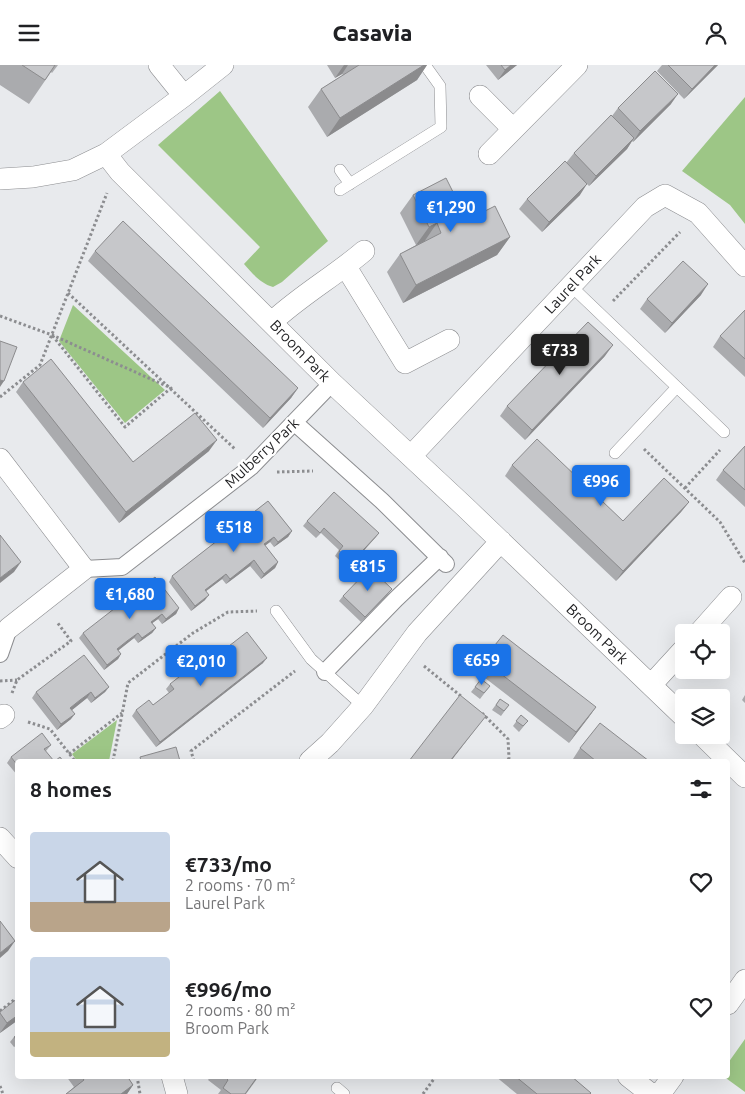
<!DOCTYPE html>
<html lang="en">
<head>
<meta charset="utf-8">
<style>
  :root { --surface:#fff; --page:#f6f6f6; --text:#202124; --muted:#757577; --accent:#1a73e8 }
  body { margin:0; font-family:Ubuntu,sans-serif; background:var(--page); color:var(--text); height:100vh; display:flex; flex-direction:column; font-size:19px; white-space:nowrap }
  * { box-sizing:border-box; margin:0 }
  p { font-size:16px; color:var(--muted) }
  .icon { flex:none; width:28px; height:28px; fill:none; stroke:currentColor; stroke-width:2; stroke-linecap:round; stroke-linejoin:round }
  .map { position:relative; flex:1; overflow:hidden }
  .drawer { position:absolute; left:15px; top:694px; width:715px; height:320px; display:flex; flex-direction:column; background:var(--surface); border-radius:5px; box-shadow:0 5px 20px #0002 }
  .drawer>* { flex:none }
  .fabs { position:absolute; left:675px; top:559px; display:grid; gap:10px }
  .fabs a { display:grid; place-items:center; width:55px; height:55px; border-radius:5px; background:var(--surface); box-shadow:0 5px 20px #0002; font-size:25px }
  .price { position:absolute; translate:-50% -42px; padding:0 11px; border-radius:5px; background:var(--accent); color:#fff; font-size:16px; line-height:32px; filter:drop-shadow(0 1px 2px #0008) }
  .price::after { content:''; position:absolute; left:50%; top:30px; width:15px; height:11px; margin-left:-8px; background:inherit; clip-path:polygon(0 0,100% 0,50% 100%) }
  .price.active { background:#222; color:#fff }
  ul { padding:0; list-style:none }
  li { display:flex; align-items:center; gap:15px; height:125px; padding:0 15px }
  li span { display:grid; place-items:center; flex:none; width:140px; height:100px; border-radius:5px; color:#555 }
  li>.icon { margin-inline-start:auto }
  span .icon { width:60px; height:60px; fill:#fffc; stroke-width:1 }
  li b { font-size:21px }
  h2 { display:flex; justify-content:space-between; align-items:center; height:60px; padding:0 15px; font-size:21px }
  header { display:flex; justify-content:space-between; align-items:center; height:65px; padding:0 15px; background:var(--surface); font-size:22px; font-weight:800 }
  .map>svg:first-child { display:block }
  .green { fill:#9dc686 }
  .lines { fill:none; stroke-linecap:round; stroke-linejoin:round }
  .service-casing { stroke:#8c8d90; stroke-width:12 }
  .pedestrian-casing { stroke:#8c8d90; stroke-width:18 }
  .minor-casing { stroke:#8c8d90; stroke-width:22 }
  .path { stroke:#8c8d90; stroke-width:3; stroke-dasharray:2.5 2.5; stroke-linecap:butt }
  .service { stroke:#fff; stroke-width:11 }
  .pedestrian { stroke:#fff; stroke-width:16 }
  .minor { stroke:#fff; stroke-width:21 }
  .wall { fill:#aaabae }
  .shaded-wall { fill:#8b8b8d }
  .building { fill:#c6c7ca; stroke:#8b8b8d }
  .labels { text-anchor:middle; stroke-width:4.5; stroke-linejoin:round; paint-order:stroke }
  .street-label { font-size:15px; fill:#1f1f21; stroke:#fff }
</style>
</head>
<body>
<header><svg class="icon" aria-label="menu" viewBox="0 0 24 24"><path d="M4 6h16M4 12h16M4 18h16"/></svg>Casavia<svg class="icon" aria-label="person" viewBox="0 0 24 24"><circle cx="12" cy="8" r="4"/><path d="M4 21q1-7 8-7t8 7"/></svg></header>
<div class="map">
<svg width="745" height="1029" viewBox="0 0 745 1029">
  <rect width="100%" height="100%" fill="#e8eaed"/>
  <!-- green -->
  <path class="green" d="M220 26 328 176 282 217 273 222C260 218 253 209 244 199L260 182 158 80Z
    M745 32V159L730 140 682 106Z
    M73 240 165 325 125 358 59 276Z
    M117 655 109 696H77L72 689Z
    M745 974V1027L723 1011H728V998Z"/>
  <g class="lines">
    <defs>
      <path id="service" d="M340 105 350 119
        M340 125 441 62 440 21 425 0
        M571 221 724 367
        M615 388 677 322
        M276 546 311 594 363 641
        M337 1023 344 1029"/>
      <path id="pedestrian" d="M295 358 382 436 446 499
        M84 504 122 502 251 402 332 318
        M0 589 9 563
        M325 607 396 534 440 492"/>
      <path id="minor" d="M159 0 184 31
        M480 31 513 64
        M106 89 120 107 332 318 465 442 684 652
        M489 89 577 0
        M0 114 33 112 73 105 106 89 184 31 223 0
        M346 202 405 298 449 275
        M272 257C301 230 335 211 364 186
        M411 391 645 142 665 130 698 148 745 201
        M0 394 84 504 9 563
        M699 568 731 532
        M651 620 684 584
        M0 653 4 650
        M702 670 745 712
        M310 696 330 678 363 641 417 568 501 476
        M0 773 18 793
        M728 939 745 915
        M172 1011 177 1029
        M628 1011 651 1029
        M660 1029 673 1011"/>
    </defs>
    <!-- service casing -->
    <use href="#service" class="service-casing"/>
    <!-- pedestrian casing -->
    <use href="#pedestrian" class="pedestrian-casing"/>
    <!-- minor casing -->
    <use href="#minor" class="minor-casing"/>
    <!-- path -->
    <path class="path" d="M68 228 236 385
      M613 236 680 167
      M0 251 52 270 171 323 125 362 52 270
      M0 332 40 300 107 128
      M644 384 720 457 745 498
      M277 407 313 406
      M685 423 720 385
      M424 601 462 632
      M0 616 17 615
      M12 628 17 615 71 576 57 557
      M482 648 508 674 509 693 507 696
      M28 657 50 664 75 696
      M69 689 122 648
      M113 696 128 618 193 568 228 547 257 546
      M194 696 191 686 295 606
      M0 946 18 932
      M137 1011 140 1029
      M0 1021 3 1029
      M423 1029 436 1011"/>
    <!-- service -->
    <use href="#service" class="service"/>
    <!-- pedestrian -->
    <use href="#pedestrian" class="pedestrian"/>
    <!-- minor -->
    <use href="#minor" class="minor"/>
  </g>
  <!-- wall -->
  <path class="wall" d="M0 0H58L52 8 51 7 29 39 0 20Z
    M327 0H427L417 15 327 72 308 42 321 24 343 10 342 9 335 13Z
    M486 0H517L498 15Z
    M662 0H718L684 34 657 6Z
    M671 39 633 77 632 76 627 84 589 121 566 98 574 88 612 51 618 43Z
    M413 130 467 155 510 172 497 190 403 238 387 207 400 189 416 180 400 148Z
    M580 130 542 167 519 144 527 134Z
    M95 186 298 323 291 333 263 363 88 196Z
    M701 230 665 268 640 244 647 234Z
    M745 245V312L713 282 720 271Z
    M605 291 525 375 500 351 507 341Z
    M23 317 133 397 209 386 119 458 16 327Z
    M745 381V442L716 415 723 405Z
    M512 400 623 456 689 437 681 447 616 516 505 411Z
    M268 436 292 466 288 472 274 482 270 477 265 481 278 497 275 503 261 514 250 501 226 519 222 514 206 526 205 535 191 546 169 517 172 511Z
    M307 456 379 468 375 473 348 503 335 491 339 485 321 468 316 473 303 461Z
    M388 529 361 557 339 536 343 531Z
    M179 543 176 549 162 559 158 554 152 558 156 563 152 568 138 578 134 573 118 585 121 589 118 594 104 605 79 573 83 568Z
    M483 595 596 642 569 678 476 606Z
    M263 598 156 682 132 651 136 645 153 640 169 628 166 624 170 619 202 602Z
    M490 621 480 634 471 627 475 622Z
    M109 622 105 627 91 638 87 633 72 645 71 654 57 665 32 633 36 627Z
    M745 630V638L742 635Z
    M500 634 509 640 501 651 492 645Z
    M521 650 528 656 519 667 513 661Z
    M51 680 46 686 18 696V711L7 698 11 692Z
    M580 683 649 696H576L573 694Z
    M0 947 18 955 0 968Z
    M18 969V980L14 982 10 977 14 972Z
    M66 1011H127L133 1020 127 1029H66L74 1022Z
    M211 1011H259L246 1029H218L221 1025 208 1015Z
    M495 1011H571L590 1029H517Z"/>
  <!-- shaded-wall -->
  <path class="shaded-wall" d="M344 0H348L342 9 335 13Z
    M424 0H427L417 15 327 72 340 53Z
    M511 0H517L498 15 505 5Z
    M715 0H718L684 34 692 24Z
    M678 29 671 39 633 77 640 66Z
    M634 73 627 84 589 121 596 111Z
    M587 119 580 130 542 167 549 157Z
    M437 158 424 177 416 180 429 162Z
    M510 172 497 190 403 238 416 220Z
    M708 219 701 230 665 268 672 258Z
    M613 280 605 291 525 375 532 365Z
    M0 315 4 316 0 322Z
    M298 323 291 333 263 363 270 353Z
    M217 375 209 386 119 458 126 447Z
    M689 437 681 447 616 516 623 506Z
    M292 466 288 472 274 482 278 477Z
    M379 468 375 473 348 503 352 497Z
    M274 472 270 477 260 484 264 479Z
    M254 495 250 501 226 519 230 514Z
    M21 497 14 507 0 518V513Z
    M278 497 275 503 261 514 264 509Z
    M226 509 222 514 201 530 205 525Z
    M392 524 388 529 361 557 365 552Z
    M209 530 205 535 191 546 195 541Z
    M179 543 176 549 162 559 166 554Z
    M162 549 158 554 147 562 151 557Z
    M156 563 152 568 138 578 142 573Z
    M138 568 134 573 114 589 117 584Z
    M121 589 118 594 104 605 107 600Z
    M267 593 263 598 156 682 160 677Z
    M109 622 105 627 91 638 95 633Z
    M91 627 87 633 67 649 70 643Z
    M596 642 589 652 569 678 576 667Z
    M75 649 71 654 57 665 61 659Z
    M486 651 478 661 451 696H450Z
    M15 876 8 886 0 893V888Z
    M18 950V955L0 968 7 958Z
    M133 1020 127 1029H121Z"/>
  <!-- building -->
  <path class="building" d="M22 0H55L45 15Z
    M359 0H424L340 53 321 24Z
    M501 0H511L505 5Z
    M668 0H715L692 24Z
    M655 6 678 29 640 66 618 43Z
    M611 50 634 73 596 111 574 88Z
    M565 96 587 119 549 157 527 134Z
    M446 113 467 155 495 141 510 172 416 220 400 189 441 168 437 158 429 162 413 130Z
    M123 156 298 323 270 353 95 186Z
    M683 196 708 219 672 258 647 234Z
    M745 245V294L720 271Z
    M588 257 613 280 532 365 507 341Z
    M0 276 17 282 4 316 0 315Z
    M51 294 133 397 195 348 217 375 126 447 23 317Z
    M537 374 623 456 664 413 689 437 623 506 512 400Z
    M745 381V425L723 405Z
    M334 427 379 468 352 497 339 486 343 481 324 463 320 468 307 456Z
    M268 436 292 466 278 477 274 472 264 479 278 497 264 509 254 495 230 514 226 509 205 525 209 530 195 541 172 511Z
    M0 470 21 497 0 513Z
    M370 503 392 524 365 552 343 531Z
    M155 512 179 543 166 554 162 549 151 557 156 563 142 573 138 568 127 576 117 584 121 589 107 600 83 568Z
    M247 567 267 593 160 677 136 645 149 635 153 640 174 624 170 619 198 597 202 602Z
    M503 570 596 642 576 667 483 595Z
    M84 590 109 622 95 633 91 627 80 635 70 643 75 649 61 659 36 627Z
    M481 614 490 621 484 628 475 622Z
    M460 630 486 651 450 696H409Z
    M500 634 509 640 504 646 496 640Z
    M521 650 528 656 523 661 516 656Z
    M600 658 649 696H596L580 683Z
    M42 668 51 680 44 684 54 696H18V701L11 692Z
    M176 682 180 696H141L140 692Z
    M60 692 63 696H55Z
    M0 856 15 876 0 888Z
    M18 933V950L7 958 0 948V947Z
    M18 969V977L14 972Z
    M81 1011H127L133 1020 121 1029H66L84 1015Z
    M224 1011H258L245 1029H231L223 1023 228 1015Z
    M515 1011H571L591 1028 590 1029H537Z"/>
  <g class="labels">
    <!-- street labels -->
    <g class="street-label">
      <text transform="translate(573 219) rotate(-47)" y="5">Laurel Park</text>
      <text transform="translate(300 286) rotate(46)" y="5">Broom Park</text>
      <text transform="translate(262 388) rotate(-43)" y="5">Mulberry Park</text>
      <text transform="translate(597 569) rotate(44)" y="5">Broom Park</text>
    </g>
  </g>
</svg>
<div class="fabs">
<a><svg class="icon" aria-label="locate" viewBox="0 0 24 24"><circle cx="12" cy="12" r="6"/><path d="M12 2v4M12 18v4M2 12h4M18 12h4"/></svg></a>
<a><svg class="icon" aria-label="layers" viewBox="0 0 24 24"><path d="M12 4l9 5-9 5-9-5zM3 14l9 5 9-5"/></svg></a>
</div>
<b class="price" style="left:451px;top:168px">€1,290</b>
<b class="price active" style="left:560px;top:311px">€733</b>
<b class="price" style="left:601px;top:442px">€996</b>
<b class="price" style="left:234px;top:488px">€518</b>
<b class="price" style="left:368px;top:527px">€815</b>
<b class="price" style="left:130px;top:555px">€1,680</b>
<b class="price" style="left:482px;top:621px">€659</b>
<b class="price" style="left:201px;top:622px">€2,010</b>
<section class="drawer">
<h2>8 homes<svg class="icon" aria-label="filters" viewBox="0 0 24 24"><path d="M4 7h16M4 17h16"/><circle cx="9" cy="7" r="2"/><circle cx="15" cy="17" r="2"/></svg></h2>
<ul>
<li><span style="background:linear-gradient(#c9d6e8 70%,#b9a48a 0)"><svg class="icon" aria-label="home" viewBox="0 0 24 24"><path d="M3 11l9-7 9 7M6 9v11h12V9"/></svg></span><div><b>€733/mo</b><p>2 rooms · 70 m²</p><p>Laurel Park</p></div><svg class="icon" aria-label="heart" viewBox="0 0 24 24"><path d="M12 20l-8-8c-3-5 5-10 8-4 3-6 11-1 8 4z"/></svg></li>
<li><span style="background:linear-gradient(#c9d6e8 75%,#c2b280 0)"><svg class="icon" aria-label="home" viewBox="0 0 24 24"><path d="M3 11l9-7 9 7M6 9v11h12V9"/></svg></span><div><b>€996/mo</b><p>2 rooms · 80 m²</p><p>Broom Park</p></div><svg class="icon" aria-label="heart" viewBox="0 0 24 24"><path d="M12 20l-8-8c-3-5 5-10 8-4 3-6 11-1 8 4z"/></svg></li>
</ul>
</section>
</div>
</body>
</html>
